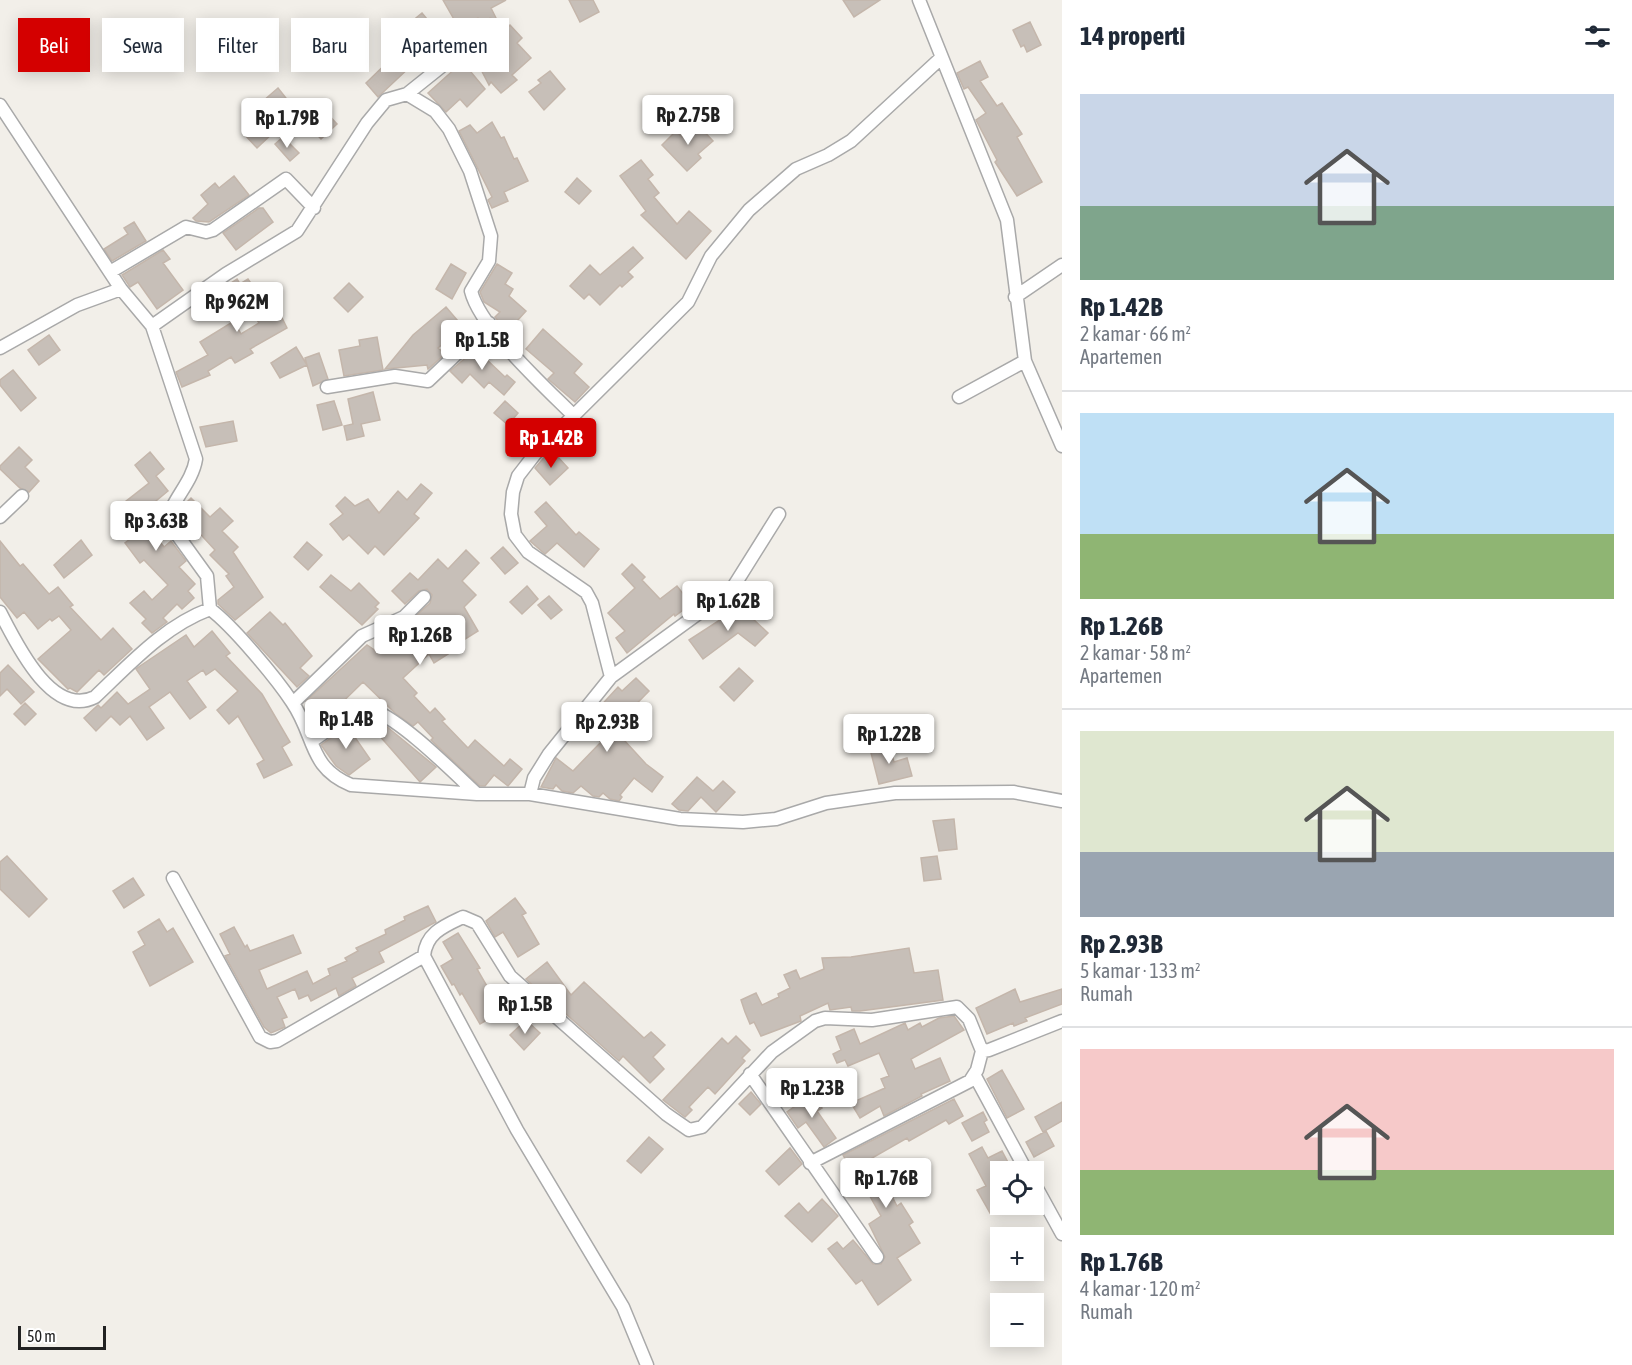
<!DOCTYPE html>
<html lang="id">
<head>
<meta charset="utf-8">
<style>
  :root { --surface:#fff; --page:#f2f2f3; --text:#1f2937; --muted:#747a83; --line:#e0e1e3; --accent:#d40000 }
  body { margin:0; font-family:"Asap Condensed",sans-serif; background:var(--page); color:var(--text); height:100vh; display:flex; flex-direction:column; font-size:22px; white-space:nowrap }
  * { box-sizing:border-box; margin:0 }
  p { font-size:20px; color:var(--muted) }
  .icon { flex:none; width:33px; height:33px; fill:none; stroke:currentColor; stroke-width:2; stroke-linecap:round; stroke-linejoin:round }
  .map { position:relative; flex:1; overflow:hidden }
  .panel { display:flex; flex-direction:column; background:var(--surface); width:570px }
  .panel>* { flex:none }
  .top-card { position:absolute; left:18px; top:18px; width:570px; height:54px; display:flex; gap:12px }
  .buttons { position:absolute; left:990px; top:1161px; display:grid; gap:12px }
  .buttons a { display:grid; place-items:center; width:54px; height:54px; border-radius:0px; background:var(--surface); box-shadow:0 3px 15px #0003; font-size:30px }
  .scale { position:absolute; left:18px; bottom:15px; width:88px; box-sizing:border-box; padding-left:6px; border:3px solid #222; border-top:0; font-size:16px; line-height:21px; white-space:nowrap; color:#222; -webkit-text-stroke:4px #fff; paint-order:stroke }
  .price { position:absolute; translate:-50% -51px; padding:0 14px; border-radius:6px; background:#fff; color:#222; font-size:20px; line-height:39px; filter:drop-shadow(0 2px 3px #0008) }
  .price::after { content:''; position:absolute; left:50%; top:36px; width:18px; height:14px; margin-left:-9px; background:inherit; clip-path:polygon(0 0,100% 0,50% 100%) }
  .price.selected { background:var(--accent); color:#fff }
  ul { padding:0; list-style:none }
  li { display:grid; align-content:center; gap:12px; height:318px; padding:0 18px }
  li+li { border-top:2px solid var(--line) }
  li span { display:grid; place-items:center; height:186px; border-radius:0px; color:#555 }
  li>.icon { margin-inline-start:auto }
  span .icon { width:108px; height:108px; fill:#fffc; stroke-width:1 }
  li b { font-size:26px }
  h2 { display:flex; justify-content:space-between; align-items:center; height:72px; padding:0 18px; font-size:26px }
  .chip { padding:0 21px; border-radius:0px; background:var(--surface); box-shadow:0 3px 15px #0003; font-size:21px; line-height:54px }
  .chip.selected { background:var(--accent); color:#fff }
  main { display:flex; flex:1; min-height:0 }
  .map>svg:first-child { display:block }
  .building { fill:#c7bfb8; stroke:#c4b6ab; stroke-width:1.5 }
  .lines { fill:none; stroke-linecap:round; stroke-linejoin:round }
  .minor-casing { stroke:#a9a9a9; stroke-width:15 }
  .minor { stroke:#fff; stroke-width:12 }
</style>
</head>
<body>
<main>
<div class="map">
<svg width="1062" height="1365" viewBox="0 0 1062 1365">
  <rect width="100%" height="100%" fill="#f2efe9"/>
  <!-- building -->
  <path class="building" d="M443 0H506L491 8 497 20 490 18 482 24 478 18 459 28Z
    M569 0H593L599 12 580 22Z
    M843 0H880L854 17Z
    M422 13 450 47 427 67 424 64 416 70 412 65 378 97 366 83 400 50 395 44 410 31 406 26Z
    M1030 22 1041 45 1027 52 1024 45 1021 47 1013 30Z
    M500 25 503 31 510 25 522 38 517 43 531 58 512 75 517 80 501 93 491 82 489 85 475 58 489 45 490 38 498 32Z
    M980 61 988 77 980 81 997 106 1002 103 1022 134 1017 137 1042 182 1017 196 995 162 997 160 976 120 986 113 968 87 964 89 957 73Z
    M458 66 461 70 466 66 485 89 467 107 460 99 446 112 428 93Z
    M550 71 565 89 544 110 529 92 541 83 538 80Z
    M278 88 289 102 274 115 263 101Z
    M324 110 337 124 321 139 308 125Z
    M261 119 274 132 257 148 244 134Z
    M492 122 501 138 504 137 514 159 517 158 528 181 504 192 508 201 492 208 488 200 492 197 459 131 470 125 477 133Z
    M696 123 713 141 698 154 701 158 687 171 662 145 676 131 682 137Z
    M283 137 299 153 290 161 275 144Z
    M641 160 653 175 648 179 659 193 654 197 677 224 689 211 711 231 686 259 641 215 646 211 620 176Z
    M234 176 249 195 209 222 196 221 193 218 208 204 201 195 215 183 219 188Z
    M577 178 591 191 579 204 565 192Z
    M259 208H263L273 222 236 250 223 233Z
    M134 222 146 241 112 261 104 249 128 234 124 228Z
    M633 247 643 258 628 272 633 277 622 287 620 285 600 305 589 294 584 299 570 286 590 265 600 275Z
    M163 250 170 259 163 263 183 290 157 309 138 282 130 287 122 275Z
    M451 264 466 273 452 299 436 289Z
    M497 264 512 273 505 284 513 289 509 296 526 311 507 332 495 317 500 312 484 302 480 292Z
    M237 279 240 284 248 279 257 292 273 283 278 291 266 298 275 314 279 312 287 328 250 349 253 353 235 363 231 357 208 371 210 375 182 387 176 372 208 355 200 342 234 321 241 334 259 323 244 298 235 303 225 287Z
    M349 283 363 297 348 312 334 298Z
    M446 307 463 327 438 348 445 354 428 369 427 365 385 369 413 335Z
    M543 329 582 364 574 373 589 387 575 402 548 379 554 373 526 349Z
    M49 335 60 350 39 365 28 350Z
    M377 337 383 370 344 376 339 350 360 346 359 340Z
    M481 345 489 353 485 358 505 377 507 375 515 382 504 395 489 382 484 388 470 374 462 383 450 371Z
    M296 347 307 365 280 378 271 363Z
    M319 353 328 379 313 386 305 358Z
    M13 370 36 398 21 411 0 385V380Z
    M373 392 380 420 361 424 364 436 347 440 344 426 353 424 348 399Z
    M334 401 342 425 323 430 317 405Z
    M505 401 518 413 508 425 494 413Z
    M233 421 237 441 206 447 200 427Z
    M19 447 32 460 25 467 39 481 29 492 20 488 0 469V466Z
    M150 452 164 469 156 476 168 491 145 510 147 513 141 517 164 547 171 541 186 561 179 567 195 584 188 591 194 598 182 609 177 604 163 618 167 622 152 633 142 623 146 619 130 603 144 591 152 600 168 585 144 560 140 563 125 543 138 533 127 519 134 514 125 502 149 483 135 465Z
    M547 454 554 461 558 457 568 468 550 485 535 468Z
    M421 484 432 493 414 514 419 518 384 555 375 546 368 554 349 535 343 540 330 524 343 514 336 506 345 497 355 506 368 499 379 513 398 491 407 500Z
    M191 498 210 517 220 508 233 521 222 531 238 547 233 552 263 597 235 620 218 604V600L234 587 226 576 229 574 210 555 215 550 192 525 185 532 177 520 182 507Z
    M546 502 576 535 579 532 599 549 584 567 557 543 545 554 530 541 547 526 535 512Z
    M81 540 92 555 64 578 54 565Z
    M0 541 20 566 23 564 49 594 58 587 73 605 70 607 101 640 113 628 132 649 104 675 99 670 77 692 70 688 68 689 38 659 71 630 59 616 52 621 50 619 38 629 24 612 17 618 0 597Z
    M307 542 322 555 308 570 294 557Z
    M503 547 518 563 505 574 491 558Z
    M466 550 479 563 462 581 476 595 464 607 478 631 446 651 448 654 434 663 429 654 403 678 417 693 414 696 430 713 435 708 445 719 442 721 468 748 475 740 504 766 510 759 522 769 508 786 494 775 485 786H480L431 740 433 738 418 722 413 726 395 713 363 682 319 725 311 717 317 712 306 701 367 645 376 651 430 603 432 595 427 589 419 591 405 604 392 591 410 573 418 580 438 559 448 569Z
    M632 564 645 577 642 580 660 599 677 586 691 604 675 616 674 614 627 653 616 638 625 631 608 613 635 588 622 574Z
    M331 575 351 591 359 583 379 603 375 607 378 609 362 625 320 587Z
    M527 586 538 599 522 614 510 602Z
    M549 596 562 610 551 619 538 605Z
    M737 604 768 633 755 646 738 633 703 659 689 640 720 620Z
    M270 612 283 625 285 623 312 656 300 668 309 676 297 687 247 633Z
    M212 631 230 653 226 656 262 694 290 742 282 747 292 765 264 778 257 764 264 760 238 716 229 724 217 710 238 691 215 669 206 675 203 670 187 681 206 707 190 719 170 692 149 707 164 728 147 740 130 716 120 725 111 716 96 731 84 718 98 705 101 708 117 692 128 704 150 689 136 669 140 666 186 635 194 647Z
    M8 665 34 692 21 704 7 689 0 696V673Z
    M739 668 753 681 734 701 720 687Z
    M636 678 649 691 613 728 646 764 663 777 652 792 634 778 620 795 622 797 619 801 610 799 603 793 599 797 593 796 581 786 573 793 562 791 556 785 553 789 541 787 556 758 573 771 601 742 583 725 618 687 622 691Z
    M25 703 36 714 25 725 14 714Z
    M355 721 362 731 354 736 370 759 349 775 336 766 321 745Z
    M386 726 436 767 420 782 378 734Z
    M889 744 894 762 907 758 912 776 879 784 870 749Z
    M697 777 713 791 723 781 735 792 716 812 701 797 688 811 679 810 672 804Z
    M954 819 957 849 939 851 933 821Z
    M7 856 47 899 29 917 0 889V862Z
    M937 856 941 879 924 881 921 858Z
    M133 878 144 895 124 908 113 891Z
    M515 898 526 913 522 915 539 944 518 957 503 932 495 937 486 921Z
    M428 906 436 922 379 952 384 962 352 978 356 986 339 996 336 988 311 1001 308 995 299 999 295 989 277 997 287 1017 282 1019 285 1027 271 1033 264 1027 225 956 230 954 220 934 234 927 245 947 247 945 250 951 293 935 301 953 259 970 267 989 307 971 313 984 330 975 328 969 347 961 345 958 358 951 356 948 386 934 385 930 405 920 404 917Z
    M159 919 167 932 173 928 193 962 150 986 133 952 145 945 138 932Z
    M458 933 480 968 477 969 495 1000 487 1004 494 1016 480 1024 462 993 460 995 454 984 452 985 441 966 453 959 443 942Z
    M909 948 914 973 938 970 943 1000 860 1011H852L851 1007 830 1010 828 1003 800 1016 801 1021 761 1036 754 1022 750 1024 745 1012 741 1000 756 993 762 1005 779 997 778 994 790 988 784 975 796 970 800 979 824 969 822 958 851 957Z
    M547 962 571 995 584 982 644 1038 651 1032 665 1045 653 1057 664 1069 650 1083 623 1056 619 1061 548 998 542 990 540 992 526 979Z
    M1015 989 1020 1002 1062 989V1004L1025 1018 1027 1021 1014 1026 1013 1023 987 1034 976 1008Z
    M954 1016 964 1030 911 1059 915 1069 940 1058 950 1081 921 1094 922 1096 884 1116 880 1106 860 1118 851 1103 885 1088 881 1079 889 1076 879 1053 848 1066 845 1060 837 1063 833 1054 841 1050 836 1037 854 1029 860 1044 905 1023 908 1030 920 1023 922 1027 939 1018Z
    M526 1020 540 1033 524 1050 510 1035Z
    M736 1036 750 1050 742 1058 745 1061 715 1094 708 1087 689 1107 692 1110 685 1117 663 1100 722 1038 728 1044Z
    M1002 1070 1024 1109 1007 1118 987 1079Z
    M751 1092 761 1104 750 1115 739 1104Z
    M812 1094 822 1108 817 1111 836 1138 824 1147 806 1122 798 1128 787 1112Z
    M954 1099 963 1116 949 1124 946 1120 909 1141 907 1138 872 1158 897 1206 901 1203 913 1222 909 1225 920 1243 897 1258 911 1280 878 1305 862 1280 856 1284 828 1249 837 1242 843 1249 853 1240 873 1264H881L885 1257 869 1224 881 1216 863 1184 853 1191 844 1176 852 1171 843 1155Z
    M1062 1102V1121L1043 1132 1035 1117Z
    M983 1112 987 1120 984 1122 989 1132 972 1141 962 1123Z
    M1046 1131 1054 1146 1034 1157 1026 1142Z
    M649 1137 663 1149 641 1173 627 1161Z
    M982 1147 988 1158 1002 1151 1011 1168 1000 1172 995 1177 1000 1188V1208L990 1213 977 1190 986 1186 969 1154Z
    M790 1148 802 1164 779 1185 766 1171Z
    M822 1199 838 1216 812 1242 785 1216 799 1203 808 1213Z"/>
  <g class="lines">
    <defs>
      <path id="minor" d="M919 0 1007 220 1025 361 1062 446
        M407 94 435 111 449 129 470 171 491 236 489 261 471 291C480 328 545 387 574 416
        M0 105 121 289 152 326 196 459C192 484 170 501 168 522L207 576 210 609
        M110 272 186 227 206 232 213 230 286 179 314 208
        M1015 297 1062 265
        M152 326 226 274 297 231 367 123 386 100 407 94 492 26
        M0 348 77 305 121 289
        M327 387 395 376 428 381 489 323
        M959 397 1025 361
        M0 517 22 496
        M0 612C16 643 52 719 95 697 130 664 164 626 210 609 233 626 276 678 292 702 316 737 308 767 351 785L477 794H530L680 819 743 822 776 819 826 803 895 793 1013 792 1062 801
        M611 677 592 603 586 592 528 552 515 535 511 514 513 492 518 476 535 454 688 302 711 256 749 210 796 169 828 155 851 141 941 58
        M293 703 362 636 404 617 424 597
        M312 741 355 711C361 709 366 707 373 710 404 722 451 770 477 794
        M530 794 534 778 549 754 611 677 732 589 779 514
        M173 878 260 1037 270 1042 277 1041 424 956
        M750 1074 877 1257
        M975 1076 1027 1172
        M810 1163 970 1081 977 1070 982 1051
        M1034 1183 1062 1234
        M647 1365 623 1307 517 1130 424 956C426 933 444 926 463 917L477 923 510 976 666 1114 689 1130 702 1127 772 1052 815 1021 825 1018 872 1020 957 1007 969 1019 982 1051 989 1050 1062 1021"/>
    </defs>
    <!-- minor casing -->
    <use href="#minor" class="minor-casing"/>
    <!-- minor -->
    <use href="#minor" class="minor"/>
  </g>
</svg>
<div class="buttons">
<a><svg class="icon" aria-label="locate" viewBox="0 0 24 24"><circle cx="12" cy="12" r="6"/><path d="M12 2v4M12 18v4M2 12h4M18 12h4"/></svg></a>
<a>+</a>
<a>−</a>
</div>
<div class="scale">50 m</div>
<b class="price" style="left:688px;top:146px">Rp 2.75B</b>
<b class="price" style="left:287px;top:149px">Rp 1.79B</b>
<b class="price" style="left:237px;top:333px">Rp 962M</b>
<b class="price" style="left:482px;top:371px">Rp 1.5B</b>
<b class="price selected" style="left:551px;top:469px">Rp 1.42B</b>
<b class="price" style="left:156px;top:552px">Rp 3.63B</b>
<b class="price" style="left:728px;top:632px">Rp 1.62B</b>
<b class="price" style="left:420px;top:666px">Rp 1.26B</b>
<b class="price" style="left:346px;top:750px">Rp 1.4B</b>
<b class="price" style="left:607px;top:753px">Rp 2.93B</b>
<b class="price" style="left:889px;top:765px">Rp 1.22B</b>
<b class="price" style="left:525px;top:1035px">Rp 1.5B</b>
<b class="price" style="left:812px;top:1119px">Rp 1.23B</b>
<b class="price" style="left:886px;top:1209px">Rp 1.76B</b>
<div class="top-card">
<a class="chip selected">Beli</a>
<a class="chip">Sewa</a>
<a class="chip">Filter</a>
<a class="chip">Baru</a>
<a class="chip">Apartemen</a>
</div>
</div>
<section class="panel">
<h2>14 properti<svg class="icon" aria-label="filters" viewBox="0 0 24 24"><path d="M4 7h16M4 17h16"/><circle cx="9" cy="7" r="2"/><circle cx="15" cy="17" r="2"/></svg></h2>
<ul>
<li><span style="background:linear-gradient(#c9d6e8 60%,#7fa58c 0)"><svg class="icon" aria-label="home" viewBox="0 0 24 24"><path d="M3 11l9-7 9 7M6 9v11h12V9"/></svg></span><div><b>Rp 1.42B</b><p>2 kamar · 66 m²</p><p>Apartemen</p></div></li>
<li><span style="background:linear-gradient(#bfe0f5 65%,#8fb573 0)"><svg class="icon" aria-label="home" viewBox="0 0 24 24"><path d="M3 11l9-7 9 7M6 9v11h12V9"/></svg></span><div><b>Rp 1.26B</b><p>2 kamar · 58 m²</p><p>Apartemen</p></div></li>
<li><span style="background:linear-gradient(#dfe7d0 65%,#9aa5b1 0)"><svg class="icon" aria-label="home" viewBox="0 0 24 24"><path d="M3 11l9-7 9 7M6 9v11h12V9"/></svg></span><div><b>Rp 2.93B</b><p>5 kamar · 133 m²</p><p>Rumah</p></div></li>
<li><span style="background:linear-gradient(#f6c9c9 65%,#8fb573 0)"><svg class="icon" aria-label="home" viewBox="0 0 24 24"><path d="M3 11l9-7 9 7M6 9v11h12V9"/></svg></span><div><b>Rp 1.76B</b><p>4 kamar · 120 m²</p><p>Rumah</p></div></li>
</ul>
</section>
</main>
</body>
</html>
